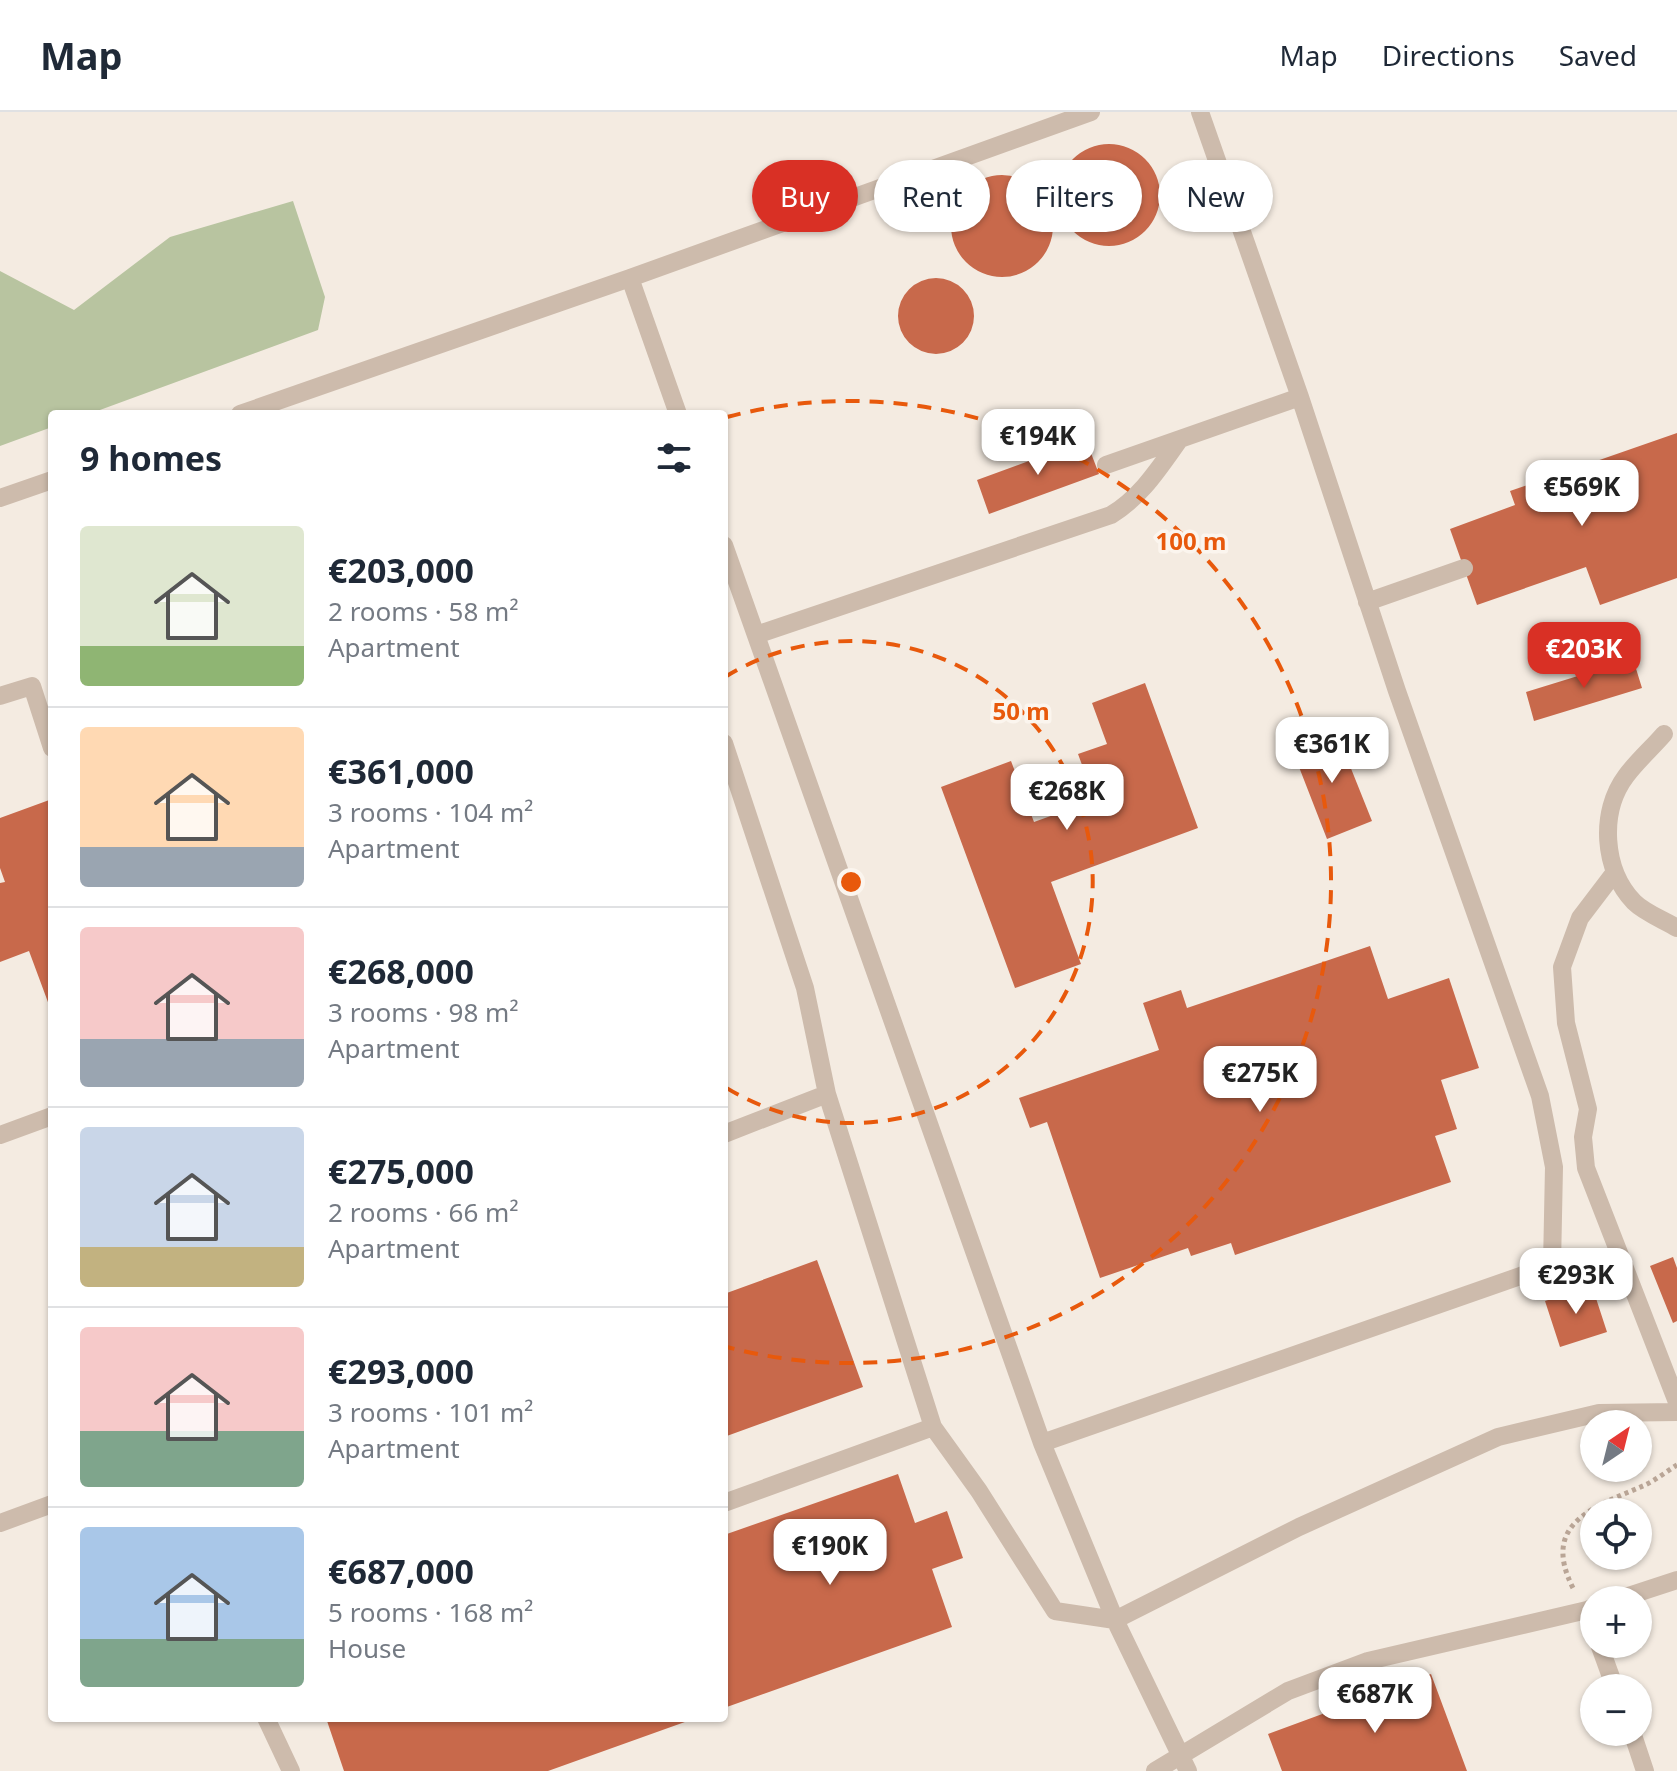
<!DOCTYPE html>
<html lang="en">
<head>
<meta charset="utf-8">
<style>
  :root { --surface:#fff; --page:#f2f2f3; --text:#1f2937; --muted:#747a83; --line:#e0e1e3; --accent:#d93025 }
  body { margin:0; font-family:"Noto Sans",sans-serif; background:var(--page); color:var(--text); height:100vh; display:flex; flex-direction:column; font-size:30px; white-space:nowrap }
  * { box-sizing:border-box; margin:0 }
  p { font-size:26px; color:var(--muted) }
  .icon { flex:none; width:44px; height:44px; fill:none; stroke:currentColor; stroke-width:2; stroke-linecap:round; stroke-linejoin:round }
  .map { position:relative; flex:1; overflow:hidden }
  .panel { position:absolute; left:48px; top:298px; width:680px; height:1312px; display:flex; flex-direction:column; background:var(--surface); border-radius:8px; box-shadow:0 2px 6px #0004 }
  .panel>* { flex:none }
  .top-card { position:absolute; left:752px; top:48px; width:760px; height:72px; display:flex; gap:16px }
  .needle { width:52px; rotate:35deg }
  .tools { position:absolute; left:1580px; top:1298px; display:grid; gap:16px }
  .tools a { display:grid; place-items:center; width:72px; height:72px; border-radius:50%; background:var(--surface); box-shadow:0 2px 6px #0004; font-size:40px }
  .price { position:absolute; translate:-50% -68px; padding:0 18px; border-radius:16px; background:#fff; color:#222; font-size:26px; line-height:52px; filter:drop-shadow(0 2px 4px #0008) }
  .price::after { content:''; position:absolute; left:50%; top:48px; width:24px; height:18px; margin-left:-12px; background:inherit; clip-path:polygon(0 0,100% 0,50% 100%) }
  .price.selected { background:var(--accent); color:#fff }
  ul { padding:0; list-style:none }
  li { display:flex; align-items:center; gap:24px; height:200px; padding:0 32px }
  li+li { border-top:2px solid var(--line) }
  li span { display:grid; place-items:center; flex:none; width:224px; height:160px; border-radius:8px; color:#555 }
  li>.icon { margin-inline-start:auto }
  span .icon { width:96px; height:96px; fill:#fffc; stroke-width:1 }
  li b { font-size:34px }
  h2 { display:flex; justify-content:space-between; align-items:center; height:96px; padding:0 32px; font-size:34px }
  .chip { padding:0 28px; border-radius:36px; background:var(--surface); box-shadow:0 2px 6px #0004; font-size:28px; line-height:72px }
  .chip.selected { background:var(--accent); color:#fff }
  header { display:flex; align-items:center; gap:48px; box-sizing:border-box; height:112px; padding:0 40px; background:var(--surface); border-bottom:2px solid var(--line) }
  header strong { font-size:38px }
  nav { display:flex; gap:44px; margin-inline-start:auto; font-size:28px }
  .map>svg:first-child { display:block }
  .green { fill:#b8c4a0 }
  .building { fill:#c8694b }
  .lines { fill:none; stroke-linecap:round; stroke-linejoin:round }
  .path { stroke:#b9a596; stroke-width:5; stroke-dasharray:4 4; stroke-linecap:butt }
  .lane { stroke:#cdbbac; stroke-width:18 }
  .ring { fill:none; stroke:#e8590c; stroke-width:4; stroke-dasharray:14 10 }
  .centre { fill:#e8590c; stroke:#fbf5ee; stroke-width:4 }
  .ring-label { font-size:24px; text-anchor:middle; font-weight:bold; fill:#e8590c; stroke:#fbf5ee; stroke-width:7; stroke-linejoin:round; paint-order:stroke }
</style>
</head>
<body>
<header>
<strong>Map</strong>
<nav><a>Map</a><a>Directions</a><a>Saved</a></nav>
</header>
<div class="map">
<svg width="1677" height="1659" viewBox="0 0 1677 1659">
  <rect width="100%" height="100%" fill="#f4ebe1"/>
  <!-- green -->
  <path class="green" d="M293 89 325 185 318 218 89 302H52V315L0 334V159L74 198 170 125Z"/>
  <!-- building -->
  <path class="building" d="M1058 83a51 51 0 1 1 102 0a51 51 0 1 1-102 0Z
    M951 114a51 51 0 1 1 102 0a51 51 0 1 1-102 0Z
    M898 204a38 38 0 1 1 76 0a38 38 0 1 1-76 0Z
    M1677 321V466L1600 493 1586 455 1477 493 1450 417 1515 393 1510 379Z
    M1086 328 1099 362 989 402 977 368Z
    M1633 547 1642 576 1534 609 1526 580Z
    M1145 571 1198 716 1051 770 1081 852 1015 876 941 675 1011 649 1034 710 1095 688 1078 642 1107 632 1092 591Z
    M1336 619 1372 709 1327 727 1292 637Z
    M52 687V901L29 839 0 850V771L5 770 0 756V706Z
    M1370 834 1388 887 1449 866 1479 956 1441 968 1457 1017 1435 1024 1451 1070 1235 1143 1231 1131 1191 1144 1188 1136 1100 1166 1047 1010 1030 1016 1019 986 1159 938 1143 891 1181 878 1187 896Z
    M1673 1145 1677 1156V1209L1673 1211 1650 1154Z
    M817 1148 863 1275 724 1325V1182Z
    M1592 1174 1607 1220 1560 1235 1545 1189Z
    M898 1362 915 1411 947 1399 963 1446 932 1457 952 1515 724 1596V1423Z
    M1431 1562 1467 1659H1282L1268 1622Z
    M326 1606H696L548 1659H344Z"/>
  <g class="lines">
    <!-- path -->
    <path class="path" d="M1573 1476C1539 1409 1598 1394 1645 1373 1656 1368 1667 1359 1677 1353"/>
    <!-- lane -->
    <path class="lane" d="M630 166 678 302
      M240 302 630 166 1091 0
      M1106 353 1300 285
      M0 386 52 368
      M724 433 1042 1331 1552 1153 1554 1055 1540 984 1397 579 1300 285 1200 0
      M1367 490 1464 456
      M756 523 1111 403C1142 384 1159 356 1180 327
      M0 584 32 574 52 636
      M1664 622C1652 636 1637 649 1626 664 1599 700 1603 758 1634 790 1645 801 1664 808 1677 816
      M724 631 805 876 827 982 933 1315 979 1379 1055 1499 1115 1508
      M1615 760 1580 806 1562 855 1566 911 1588 997 1583 1025 1586 1056 1677 1290
      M724 1022 827 982
      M0 1023 52 1004
      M1042 1331 1115 1508
      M724 1391 933 1315
      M0 1411 52 1392
      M1616 1488 1677 1468
      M1594 1495 1587 1498 1594 1519
      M1599 1532 1615 1576
      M266 1606 291 1659
      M1632 1620 1645 1659
      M1155 1659 1288 1579 1368 1549 1587 1498
      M1188 1659 1115 1508 1299 1415 1498 1325 1599 1301 1677 1300"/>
  </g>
  <!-- distance rings -->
  <g class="ring">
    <path d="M725 565A241 241 0 1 1 725 975"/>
    <path d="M727 305A481 481 0 1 1 727 1235"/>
  </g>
  <circle cx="851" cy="770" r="12" class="centre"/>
  <g class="ring-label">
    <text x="1191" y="438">100 m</text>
    <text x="1021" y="608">50 m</text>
  </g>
</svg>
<div class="tools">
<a><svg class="needle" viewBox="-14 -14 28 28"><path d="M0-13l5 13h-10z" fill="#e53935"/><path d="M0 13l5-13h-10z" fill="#747a83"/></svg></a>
<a><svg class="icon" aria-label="locate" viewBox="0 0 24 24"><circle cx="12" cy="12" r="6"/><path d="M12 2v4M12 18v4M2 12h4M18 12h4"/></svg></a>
<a>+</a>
<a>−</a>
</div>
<b class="price" style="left:1038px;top:365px">€194K</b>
<b class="price" style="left:1582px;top:416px">€569K</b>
<b class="price selected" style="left:1584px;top:578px">€203K</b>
<b class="price" style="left:1332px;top:673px">€361K</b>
<b class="price" style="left:1067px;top:720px">€268K</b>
<b class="price" style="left:1260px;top:1002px">€275K</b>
<b class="price" style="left:1576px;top:1204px">€293K</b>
<b class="price" style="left:830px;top:1475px">€190K</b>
<b class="price" style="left:1375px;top:1623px">€687K</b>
<div class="top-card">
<a class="chip selected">Buy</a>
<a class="chip">Rent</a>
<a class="chip">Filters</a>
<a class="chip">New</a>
</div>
<section class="panel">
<h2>9 homes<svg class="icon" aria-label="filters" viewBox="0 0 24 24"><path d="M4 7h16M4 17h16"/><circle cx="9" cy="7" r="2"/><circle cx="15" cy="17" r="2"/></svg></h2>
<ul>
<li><span style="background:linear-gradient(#dfe7d0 75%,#8fb573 0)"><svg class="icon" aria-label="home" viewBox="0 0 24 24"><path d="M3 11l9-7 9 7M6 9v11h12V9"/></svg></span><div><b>€203,000</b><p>2 rooms · 58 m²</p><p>Apartment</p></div></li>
<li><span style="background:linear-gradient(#ffd9b3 75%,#9aa5b1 0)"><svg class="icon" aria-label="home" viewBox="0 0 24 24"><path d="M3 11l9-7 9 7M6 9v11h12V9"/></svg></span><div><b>€361,000</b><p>3 rooms · 104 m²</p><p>Apartment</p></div></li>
<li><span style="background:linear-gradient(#f6c9c9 70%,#9aa5b1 0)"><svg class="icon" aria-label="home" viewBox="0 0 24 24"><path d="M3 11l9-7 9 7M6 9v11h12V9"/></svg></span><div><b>€268,000</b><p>3 rooms · 98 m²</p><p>Apartment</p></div></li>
<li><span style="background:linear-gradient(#c9d6e8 75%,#c2b280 0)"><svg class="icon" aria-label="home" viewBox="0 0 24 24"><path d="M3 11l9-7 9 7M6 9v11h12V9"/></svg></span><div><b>€275,000</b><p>2 rooms · 66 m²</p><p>Apartment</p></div></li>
<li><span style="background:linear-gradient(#f6c9c9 65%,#7fa58c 0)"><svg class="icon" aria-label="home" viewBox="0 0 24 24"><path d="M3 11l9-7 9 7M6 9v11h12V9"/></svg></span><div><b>€293,000</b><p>3 rooms · 101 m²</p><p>Apartment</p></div></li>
<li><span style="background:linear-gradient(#a9c7e8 70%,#7fa58c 0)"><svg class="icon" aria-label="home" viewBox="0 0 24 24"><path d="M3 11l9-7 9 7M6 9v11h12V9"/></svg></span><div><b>€687,000</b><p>5 rooms · 168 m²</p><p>House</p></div></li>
</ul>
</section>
</div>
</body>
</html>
